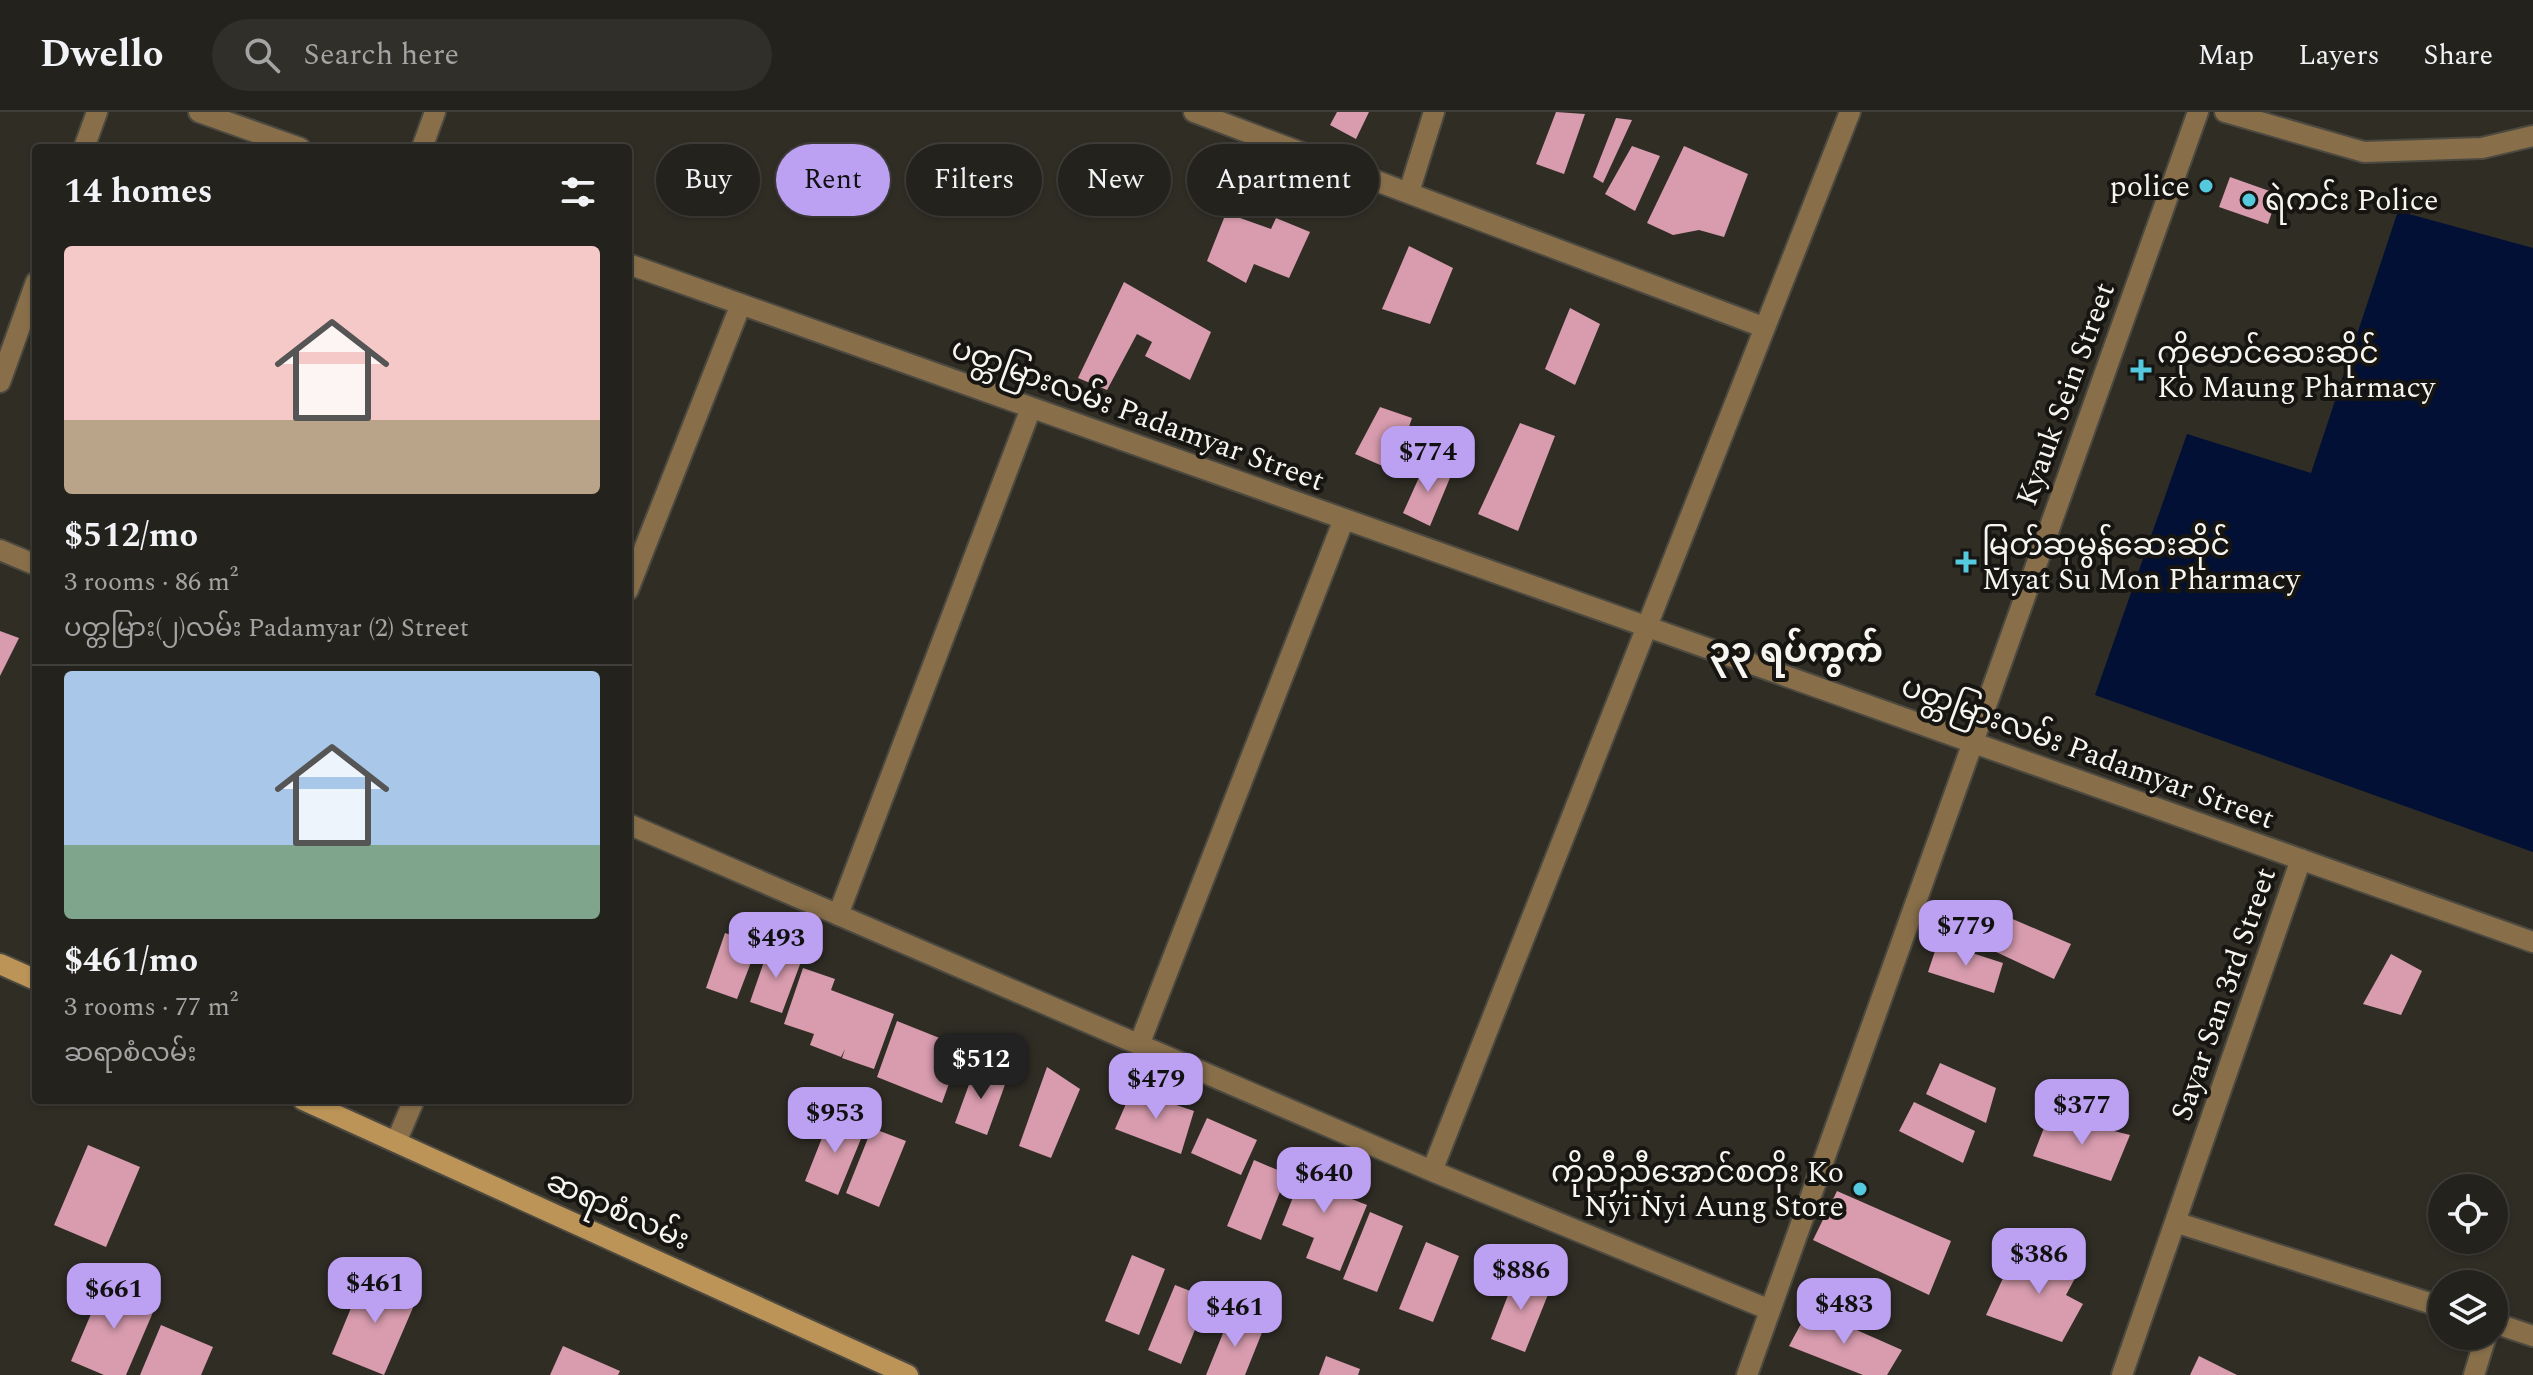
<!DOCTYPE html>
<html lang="en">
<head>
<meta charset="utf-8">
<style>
  :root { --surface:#24221c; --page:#302f29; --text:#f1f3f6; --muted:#a3a4a3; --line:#413f3b; --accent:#bca0f2 }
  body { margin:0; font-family:Spectral,"Noto Sans Myanmar",serif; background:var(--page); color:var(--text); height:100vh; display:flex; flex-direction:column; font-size:30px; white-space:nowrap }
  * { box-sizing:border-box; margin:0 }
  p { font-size:26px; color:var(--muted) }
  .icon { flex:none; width:44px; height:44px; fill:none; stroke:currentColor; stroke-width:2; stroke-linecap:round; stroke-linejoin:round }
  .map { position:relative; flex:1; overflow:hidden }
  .sheet { position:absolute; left:32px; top:32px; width:600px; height:960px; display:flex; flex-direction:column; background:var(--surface); border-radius:8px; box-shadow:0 2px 6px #0004,0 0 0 2px var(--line) }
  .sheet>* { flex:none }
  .top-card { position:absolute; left:656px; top:32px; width:760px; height:72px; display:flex; gap:16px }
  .controls { position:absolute; left:2428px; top:1062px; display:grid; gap:16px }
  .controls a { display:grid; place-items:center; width:80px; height:80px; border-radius:50%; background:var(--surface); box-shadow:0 2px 6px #0004,0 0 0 2px var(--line); font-size:40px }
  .price { position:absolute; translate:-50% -68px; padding:0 18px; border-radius:16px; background:var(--accent); color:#111; font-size:26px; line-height:52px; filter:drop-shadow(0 2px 4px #0008) }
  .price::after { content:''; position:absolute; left:50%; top:48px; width:24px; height:18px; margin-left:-12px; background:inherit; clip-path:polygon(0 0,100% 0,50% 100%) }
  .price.selected { background:#222; color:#fff }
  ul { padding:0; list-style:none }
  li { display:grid; align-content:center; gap:16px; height:424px; padding:0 32px }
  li+li { border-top:2px solid var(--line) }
  li span { display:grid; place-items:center; height:248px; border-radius:8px; color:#555 }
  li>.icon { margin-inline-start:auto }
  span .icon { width:144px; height:144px; fill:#fffc; stroke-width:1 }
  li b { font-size:34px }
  h2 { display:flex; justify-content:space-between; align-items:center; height:96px; padding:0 32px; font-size:34px }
  .tag { padding:0 28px; border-radius:36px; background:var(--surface); box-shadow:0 2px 6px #0004,0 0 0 2px var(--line); font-size:28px; line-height:72px }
  .tag.selected { background:var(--accent); color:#111 }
  header { display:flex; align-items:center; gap:48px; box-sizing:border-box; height:112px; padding:0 40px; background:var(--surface); border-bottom:2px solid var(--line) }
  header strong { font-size:38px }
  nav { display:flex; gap:44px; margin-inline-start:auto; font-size:28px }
  .search { width:560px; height:72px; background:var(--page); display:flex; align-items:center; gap:20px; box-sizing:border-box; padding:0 28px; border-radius:44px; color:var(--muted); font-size:30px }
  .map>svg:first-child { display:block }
  .water { fill:#021035 }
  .building { fill:#d89cae }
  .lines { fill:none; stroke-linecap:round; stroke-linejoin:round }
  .street-casing { stroke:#4c4941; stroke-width:24 }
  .secondary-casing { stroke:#4c4941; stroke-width:24 }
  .street { stroke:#886f4a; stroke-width:20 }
  .secondary { stroke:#bc9457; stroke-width:20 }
  .poi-dot { fill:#55cadf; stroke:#171512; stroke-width:3 }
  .labels { text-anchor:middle; stroke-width:8; stroke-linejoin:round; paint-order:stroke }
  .poi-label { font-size:30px; fill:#f7f5ef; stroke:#171512; text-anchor:start }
  .street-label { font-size:30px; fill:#f7f5ef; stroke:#171512 }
  .quarter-label { font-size:34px; font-weight:bold; fill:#f7f5ef; stroke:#171512 }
</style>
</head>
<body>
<header>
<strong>Dwello</strong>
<div class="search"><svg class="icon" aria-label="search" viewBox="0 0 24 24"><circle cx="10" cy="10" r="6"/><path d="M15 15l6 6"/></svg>Search here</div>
<nav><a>Map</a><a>Layers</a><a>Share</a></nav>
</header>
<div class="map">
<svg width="2533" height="1263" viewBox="0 0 2533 1263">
  <rect width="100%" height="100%" fill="#302d25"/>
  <!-- water -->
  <path class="water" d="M2398 99 2533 136V740L2095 583 2187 322 2311 361Z"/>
  <!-- building -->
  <path class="building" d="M1337 0H1369L1356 27 1330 13Z
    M1556 0 1585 2 1564 62 1536 52Z
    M1616 6 1632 8 1603 71 1593 65Z
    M1632 34 1660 44 1635 99 1605 82Z
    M1684 34 1748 62 1724 125 1699 118 1673 123 1647 111Z
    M2230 65 2278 82 2268 112 2219 95Z
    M1226 101 1271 117 1276 106 1310 120 1289 166 1254 152 1246 171 1207 149Z
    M1409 134 1453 156 1430 212 1382 197Z
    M1124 170 1211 220 1190 268 1145 244 1152 230 1137 222 1107 278 1078 266Z
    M1570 196 1600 212 1575 273 1545 257Z
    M1380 295 1412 306 1394 359 1355 342Z
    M1520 311 1555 324 1518 419 1478 402Z
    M1425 352 1452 361 1430 414 1403 401Z
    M0 519 19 526 0 564Z
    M1994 799 2071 832 2054 867 1979 832Z
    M725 821 758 832 737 887 706 876Z
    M1938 830 2003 851 1994 881 1928 860Z
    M769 835 802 847 782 901 750 890Z
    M2391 842 2422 859 2401 903 2363 892Z
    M803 856 835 867 831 878 894 902 874 957 842 946 845 937 841 945 810 933 814 922 784 912Z
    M897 909 962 935 942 991 877 965Z
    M1940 951 1996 976 1986 1011 1926 982Z
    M1047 955 1080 977 1051 1046 1019 1034Z
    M975 956 1007 967 987 1023 955 1011Z
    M1132 978 1194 999 1181 1042 1115 1017Z
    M1914 990 1975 1019 1963 1051 1899 1019Z
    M831 1003 865 1017 838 1083 805 1069Z
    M2049 1003 2130 1023 2111 1069 2033 1044Z
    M1207 1006 1257 1028 1241 1063 1191 1041Z
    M872 1016 906 1029 879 1095 846 1081Z
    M88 1033 140 1055 106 1135 54 1113Z
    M1308 1047 1342 1061 1334 1080 1367 1093 1340 1159 1306 1146 1314 1126 1282 1113Z
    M1254 1048 1287 1062 1261 1128 1227 1114Z
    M1837 1079 1951 1129 1929 1183 1813 1128Z
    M1370 1100 1403 1114 1377 1180 1343 1167Z
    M1426 1130 1459 1144 1433 1210 1399 1197Z
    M2037 1131 2081 1155 2066 1183 2083 1192 2062 1230 1986 1203 2004 1164 2021 1167Z
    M1132 1143 1165 1157 1139 1223 1105 1209Z
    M1517 1160 1551 1175 1525 1240 1491 1227Z
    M365 1162 418 1184 384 1263 332 1242Z
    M105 1169 157 1191 126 1263H104L71 1249Z
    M1175 1173 1208 1186 1181 1252 1148 1238Z
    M1809 1197 1902 1238 1887 1263H1863L1789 1234Z
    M1230 1204 1263 1218 1245 1263H1206Z
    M161 1213 213 1235 201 1263H140Z
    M563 1234 620 1259 618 1263H550Z
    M1326 1244 1360 1257 1358 1263H1319Z
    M2199 1244 2237 1263H2190Z"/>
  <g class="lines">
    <defs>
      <path id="street" d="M199 0 300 36
        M1194 0 1763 215
        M2225 0 2364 40 2482 36 2533 24
        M84 36 97 0
        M422 36 435 0
        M1409 80 1434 0
        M628 152 2533 830
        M0 270 36 170
        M0 438 36 453
        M628 478 741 192
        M628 712 1432 1059 1770 1198
        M838 803 1031 296
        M1139 933 1344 407
        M396 1030 414 988
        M1432 1059 1850 0
        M2178 1111 2442 1195
        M2494 1211 2533 1224
        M1747 1263 2198 0
        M2122 1263 2301 747
        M2474 1263 2486 1224"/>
      <path id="secondary" d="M0 852 36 868
        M303 988 908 1263"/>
    </defs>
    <!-- street casing -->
    <use href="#street" class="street-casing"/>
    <!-- secondary casing -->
    <use href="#secondary" class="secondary-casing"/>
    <!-- street -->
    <use href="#street" class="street"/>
    <!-- secondary -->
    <use href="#secondary" class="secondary"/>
  </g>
  <!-- markers -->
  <g class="poi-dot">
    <circle cx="2206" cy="74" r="8"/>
    <circle cx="2249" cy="88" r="8"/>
    <path d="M2137 246h8v8h8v8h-8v8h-8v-8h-8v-8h8z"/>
    <path d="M1962 438h8v8h8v8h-8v8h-8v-8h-8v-8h8z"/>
    <circle cx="1860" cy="1077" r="8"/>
  </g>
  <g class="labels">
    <!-- poi labels -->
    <g class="poi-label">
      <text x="2190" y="84" text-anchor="end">police</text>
      <text x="2265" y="98">ရဲကင်း Police</text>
      <text x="2157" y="251">ကိုမောင်ဆေးဆိုင်<tspan x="2157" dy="34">Ko Maung Pharmacy</tspan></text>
      <text x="1982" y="443">မြတ်ဆုမွန်ဆေးဆိုင်<tspan x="1982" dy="34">Myat Su Mon Pharmacy</tspan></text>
      <text x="1844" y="1070" text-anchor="end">ကိုညီညီအောင်စတိုး Ko<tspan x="1844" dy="34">Nyi Nyi Aung Store</tspan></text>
    </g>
    <!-- street labels -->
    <g class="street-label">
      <text transform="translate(2065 282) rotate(-70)" y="10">Kyauk Sein Street</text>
      <text transform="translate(1138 302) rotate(20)" y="10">ပတ္တမြားလမ်း Padamyar Street</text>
      <text transform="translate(2088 640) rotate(20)" y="10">ပတ္တမြားလမ်း Padamyar Street</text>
      <text transform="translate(2223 882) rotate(-71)" y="10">Sayar San 3rd Street</text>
      <text transform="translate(618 1098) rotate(24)" y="10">ဆရာစံလမ်း</text>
    </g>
    <!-- quarter labels -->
    <g class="quarter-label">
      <text x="1796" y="550">၃၃ ရပ်ကွက်</text>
    </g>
  </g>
</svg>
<div class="controls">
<a><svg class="icon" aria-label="locate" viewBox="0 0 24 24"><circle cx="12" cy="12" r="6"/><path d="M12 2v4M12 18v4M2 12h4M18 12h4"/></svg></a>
<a><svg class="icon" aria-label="layers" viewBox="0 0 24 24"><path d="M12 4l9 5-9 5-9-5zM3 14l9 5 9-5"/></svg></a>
</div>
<b class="price" style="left:1428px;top:382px">$774</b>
<b class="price" style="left:1966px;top:856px">$779</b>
<b class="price" style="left:776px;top:868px">$493</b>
<b class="price selected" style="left:981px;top:989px">$512</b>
<b class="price" style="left:1156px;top:1009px">$479</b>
<b class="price" style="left:2082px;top:1035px">$377</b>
<b class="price" style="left:835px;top:1043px">$953</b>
<b class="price" style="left:1324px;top:1103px">$640</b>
<b class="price" style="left:2039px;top:1184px">$386</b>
<b class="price" style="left:1521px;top:1200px">$886</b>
<b class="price" style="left:375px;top:1213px">$461</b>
<b class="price" style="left:114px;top:1219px">$661</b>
<b class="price" style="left:1844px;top:1234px">$483</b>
<b class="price" style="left:1235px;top:1237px">$461</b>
<div class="top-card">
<a class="tag">Buy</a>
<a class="tag selected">Rent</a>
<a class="tag">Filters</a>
<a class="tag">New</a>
<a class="tag">Apartment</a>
</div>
<section class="sheet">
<h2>14 homes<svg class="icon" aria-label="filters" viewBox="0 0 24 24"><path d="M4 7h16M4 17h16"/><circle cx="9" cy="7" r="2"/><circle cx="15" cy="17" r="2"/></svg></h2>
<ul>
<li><span style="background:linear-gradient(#f6c9c9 70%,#b9a48a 0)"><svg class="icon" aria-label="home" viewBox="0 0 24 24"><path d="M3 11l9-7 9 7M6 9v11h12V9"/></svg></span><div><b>$512/mo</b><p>3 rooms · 86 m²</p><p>ပတ္တမြား(၂)လမ်း Padamyar (2) Street</p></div></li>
<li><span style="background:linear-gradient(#a9c7e8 70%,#7fa58c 0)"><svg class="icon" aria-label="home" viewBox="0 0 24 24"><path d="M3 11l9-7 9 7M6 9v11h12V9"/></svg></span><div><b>$461/mo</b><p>3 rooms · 77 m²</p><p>ဆရာစံလမ်း</p></div></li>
</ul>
</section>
</div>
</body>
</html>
